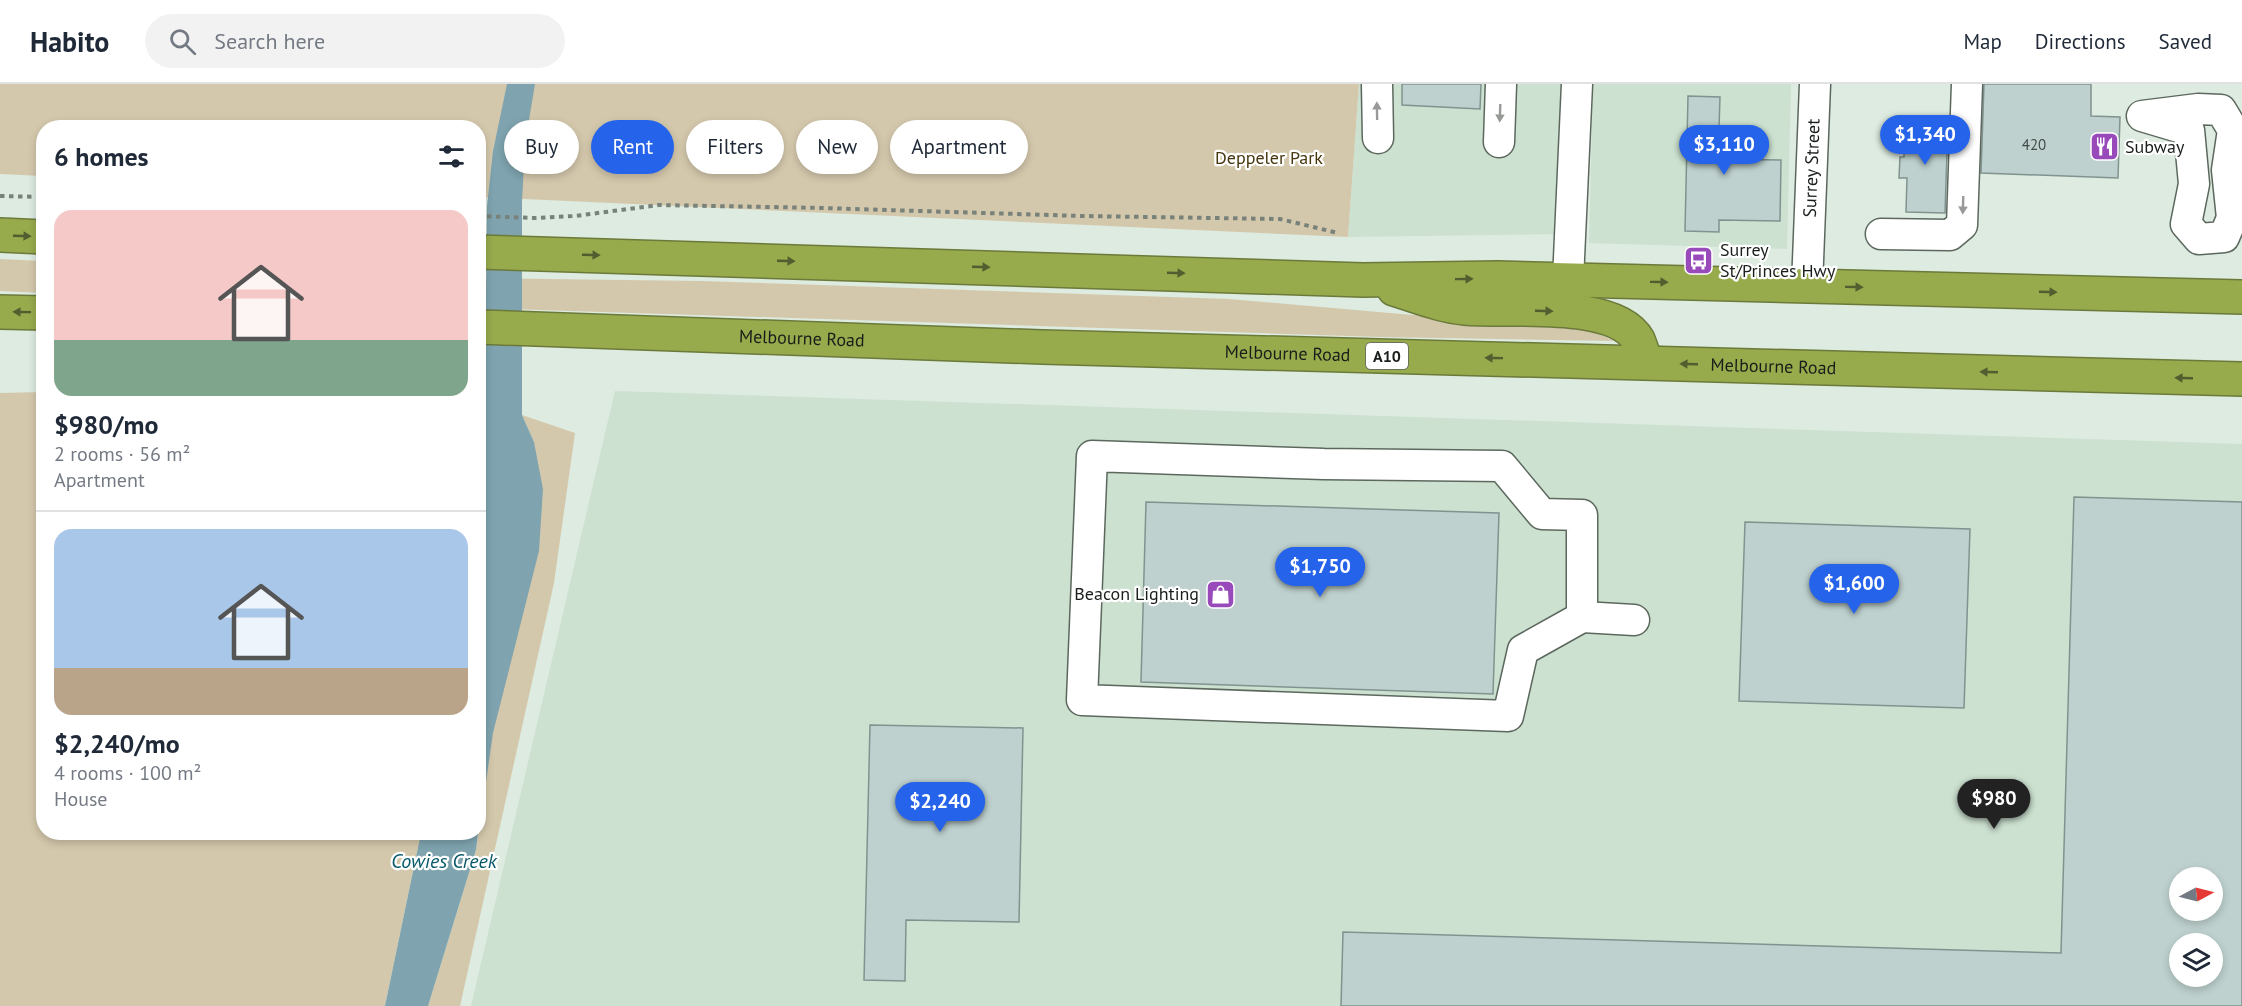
<!DOCTYPE html>
<html lang="en">
<head>
<meta charset="utf-8">
<style>
  :root { --surface:#fff; --page:#f2f2f3; --text:#1f2937; --muted:#747a83; --line:#e0e1e3; --accent:#2563eb }
  body { margin:0; font-family:"PT Sans",sans-serif; background:var(--page); color:var(--text); height:100vh; display:flex; flex-direction:column; font-size:22px; white-space:nowrap }
  * { box-sizing:border-box; margin:0 }
  p { font-size:20px; color:var(--muted) }
  .icon { flex:none; width:33px; height:33px; fill:none; stroke:currentColor; stroke-width:2; stroke-linecap:round; stroke-linejoin:round }
  .map { position:relative; flex:1; overflow:hidden }
  .sheet { position:absolute; left:36px; top:36px; width:450px; height:720px; display:flex; flex-direction:column; background:var(--surface); border-radius:24px; box-shadow:0 3px 9px #0003 }
  .sheet>* { flex:none }
  .hud { position:absolute; left:504px; top:36px; width:570px; height:54px; display:flex; gap:12px }
  .needle { width:39px; rotate:83deg }
  .controls { position:absolute; left:2169px; top:783px; display:grid; gap:12px }
  .controls a { display:grid; place-items:center; width:54px; height:54px; border-radius:50%; background:var(--surface); box-shadow:0 3px 9px #0003; font-size:30px }
  .price { position:absolute; translate:-50% -51px; padding:0 14px; border-radius:21px; background:var(--accent); color:#fff; font-size:20px; line-height:39px; filter:drop-shadow(0 2px 3px #0008) }
  .price::after { content:''; position:absolute; left:50%; top:36px; width:18px; height:14px; margin-left:-9px; background:inherit; clip-path:polygon(0 0,100% 0,50% 100%) }
  .price.on { background:#222; color:#fff }
  ul { padding:0; list-style:none }
  li { display:grid; align-content:center; gap:12px; height:318px; padding:0 18px }
  li+li { border-top:2px solid var(--line) }
  li span { display:grid; place-items:center; height:186px; border-radius:18px; color:#555 }
  li>.icon { margin-inline-start:auto }
  span .icon { width:108px; height:108px; fill:#fffc; stroke-width:1 }
  li b { font-size:26px }
  h2 { display:flex; justify-content:space-between; align-items:center; height:72px; padding:0 18px; font-size:26px }
  .tag { padding:0 21px; border-radius:27px; background:var(--surface); box-shadow:0 3px 9px #0003; font-size:21px; line-height:54px }
  .tag.on { background:var(--accent); color:#fff }
  header { display:flex; align-items:center; gap:36px; box-sizing:border-box; height:84px; padding:0 30px; background:var(--surface); border-bottom:2px solid var(--line) }
  header strong { font-size:28px }
  nav { display:flex; gap:33px; margin-inline-start:auto; font-size:21px }
  .search { width:420px; height:54px; background:var(--page); display:flex; align-items:center; gap:15px; box-sizing:border-box; padding:0 21px; border-radius:33px; color:var(--muted); font-size:22px }
  .map>svg:first-child { display:block }
  .built { fill:#cce1d0; fill-rule:evenodd }
  .green { fill:#d4c8ac }
  .water { fill:#7fa4af }
  .building { fill:#bed1ce; stroke:#80938f; stroke-width:1.5; fill-rule:evenodd }
  .lines { fill:none; stroke-linecap:round; stroke-linejoin:round }
  .minor-casing { stroke:#5c685e; stroke-width:33 }
  .highway-casing { stroke:#6b7a3a; stroke-width:36 }
  .path { stroke:#78827a; stroke-width:4; stroke-dasharray:4.5 4.5; stroke-linecap:butt }
  .minor { stroke:#fff; stroke-width:30 }
  .highway { stroke:#97ab4c; stroke-width:33 }
  .oneway { fill:#989a98 }
  .oneway2 { fill:#525d30 }
  .labels { text-anchor:middle; stroke-width:4.5; stroke-linejoin:round; paint-order:stroke }
  .number-label { font-size:15px; fill:#424b47 }
  .shield { fill:#fff; stroke:#5e625f; stroke-width:1.5 }
  .shield-label { font-size:16px; font-weight:bold; fill:#191e1a }
  .poi-label { font-size:18px; fill:#191e1a; stroke:#fff; text-anchor:start }
  .park-label { font-size:18px; fill:#45360e; stroke:#fff }
  .street-label { font-size:18px; fill:#191e1a; stroke:#fff }
  .water-label { font-size:20px; font-style:italic; fill:#085969; stroke:#fff }
</style>
</head>
<body>
<header>
<strong>Habito</strong>
<div class="search"><svg class="icon" aria-label="search" viewBox="0 0 24 24"><circle cx="10" cy="10" r="6"/><path d="M15 15l6 6"/></svg>Search here</div>
<nav><a>Map</a><a>Directions</a><a>Saved</a></nav>
</header>
<div class="map">
<svg width="2242" height="922" viewBox="0 0 2242 922">
  <rect width="100%" height="100%" fill="#ddebe0"/>
  <!-- built -->
  <path class="built" d="M1359 0H1571L1564 150 1348 153Z
    M1593 0H1791L1787 165 1589 159Z
    M615 307 2242 360V922H471ZM2180 794H2212V826H2180ZM2180 860H2212V892H2180Z"/>
  <!-- green -->
  <path class="green" d="M0 0H1359L1348 153 479 113 478 44H44L43 92 0 90Z
    M0 175 43 177V209L0 207Z
    M479 194 702 197 1229 215 1413 231 1576 238 1614 257 1380 253 479 224Z
    M43 308 44 748 421 749 385 922H0V309Z
    M522 331 575 349 554 499 460 922H428L476 766 534 358Z
    M478 393 482 457 479 474H478Z"/>
  <!-- water -->
  <path class="water" d="M507 0H535L525 60 522 118V331L534 358 543 405 539 467 493 649 479 747 478 474C483 451 480 428 479 404 477 369 476 332 485 297L487 122 493 67Z
    M421 749H478L476 766 428 922H385Z"/>
  <!-- building -->
  <path class="building" d="M1402 0H1481L1480 25 1402 21Z
    M1984 0H2091V32L2120 33 2118 94 1981 89Z
    M1688 12 1720 13 1718 75 1781 76 1780 137 1719 136V148L1685 147Z
    M1910 36 1948 37 1945 129 1906 128 1907 94H1899L1900 73H1904V50H1909Z
    M2074 413 2242 418V922H1341L1343 848 2061 869ZM2180 794H2212V826H2180ZM2180 860H2212V892H2180Z
    M1146 418 1499 429 1493 610 1141 598Z
    M1745 438 1970 445 1964 624 1739 617Z
    M870 641 1023 644 1019 838 906 836 905 897 864 896Z"/>
  <g class="lines">
    <defs>
      <g id="minor">
        <path d="M1377 0 1378 54"/>
        <path d="M2198 25 2221 26 2233 46 2227 86 2232 134 2224 153 2199 155 2186 140 2194 100 2189 46 2142 32Z"/>
        <path d="M1499 58 1501 0"/>
        <path d="M1881 150 1950 151 1962 141 1967 0"/>
        <path d="M1568 196 1577 0"/>
        <path id="s1" d="M1807 202 1815 0"/>
        <path d="M1092 372 1324 380 1502 382 1542 430 1582 431V533L1523 566 1508 632 1082 616Z"/>
        <path d="M1582 533 1634 536"/>
      </g>
      <g id="highway">
        <path d="M0 151 44 153"/>
        <path d="M478 168 1363 196 1498 194 2242 213"/>
        <path d="M1394 205C1417 212 1441 222 1465 224 1508 228 1615 215 1638 256 1641 263 1643 271 1646 278"/>
        <path d="M0 228 44 229"/>
        <path id="s2" d="M478 243 1042 263 2242 295"/>
      </g>
    </defs>
    <!-- minor casing -->
    <use href="#minor" class="minor-casing"/>
    <!-- highway casing -->
    <use href="#highway" class="highway-casing"/>
    <!-- path -->
    <path class="path" d="M0 112 44 113
      M478 132 534 134 575 132 659 121 822 124 1082 132 1280 135 1338 149"/>
    <!-- minor -->
    <use href="#minor" class="minor"/>
    <!-- highway -->
    <use href="#highway" class="highway"/>
  </g>
  <!-- one-way arrows -->
  <defs><path id="oneway-solid" d="M-6-.8H1V-3.2L6.5 0L1 3.2V.8H-6Z" transform="scale(1.5)"/></defs>
  <g class="oneway">
    <use href="#oneway-solid" transform="translate(1377 27) rotate(-91)"/>
    <use href="#oneway-solid" transform="translate(1500 29) rotate(92)"/>
    <use href="#oneway-solid" transform="translate(1963 121) rotate(92)"/>
  </g>
  <g class="oneway2">
    <use href="#oneway-solid" transform="translate(22 152) rotate(2)"/>
    <use href="#oneway-solid" transform="translate(591 171) rotate(2)"/>
    <use href="#oneway-solid" transform="translate(786 177) rotate(2)"/>
    <use href="#oneway-solid" transform="translate(981 183) rotate(2)"/>
    <use href="#oneway-solid" transform="translate(1176 189) rotate(2)"/>
    <use href="#oneway-solid" transform="translate(1464 195) rotate(-1)"/>
    <use href="#oneway-solid" transform="translate(1659 198) rotate(1)"/>
    <use href="#oneway-solid" transform="translate(1854 203) rotate(1)"/>
    <use href="#oneway-solid" transform="translate(2048 208) rotate(2)"/>
    <use href="#oneway-solid" transform="translate(1544 227) rotate(2)"/>
    <use href="#oneway-solid" transform="translate(22 228) rotate(-179)"/>
    <use href="#oneway-solid" transform="translate(1494 274) rotate(-179)"/>
    <use href="#oneway-solid" transform="translate(1689 280) rotate(-178)"/>
    <use href="#oneway-solid" transform="translate(1989 288) rotate(-178)"/>
    <use href="#oneway-solid" transform="translate(2184 294) rotate(-178)"/>
  </g>
  <!-- icons -->
  <defs>
    <symbol id="restaurant-square" viewBox="-11 -11 22 22"><rect x="-9" y="-9" width="18" height="18" rx="4" fill="#984abb" stroke="#fff"/><path d="M-5-6h1v4h1v-4h1v4h1v-4h1v5L-1.5 .5V6h-2V.5L-5-1ZM5-6V6H3V1.5H1.5Q1.5-4 5-6Z" fill="#fff"/></symbol>
    <symbol id="bus-square" viewBox="-11 -11 22 22"><rect x="-9" y="-9" width="18" height="18" rx="4" fill="#984abb" stroke="#fff"/><path d="M-5-6H5V4H4V6H2V4H-2V6H-4V4H-5ZM-3.5-4V0h7V-4ZM-3.5 1.2v1.5H-2V1.2ZM2 1.2v1.5H3.5V1.2Z" fill="#fff"/></symbol>
    <symbol id="shop-square" viewBox="-11 -11 22 22"><rect x="-9" y="-9" width="18" height="18" rx="4" fill="#984abb" stroke="#fff"/><path d="M-5-2.5h2.3a2.7 3.5 0 0 1 5.4 0H5L5.5 6h-11ZM-1.5-2.5h3a1.5 2.3 0 0 0-3 0Z" fill="#fff"/></symbol>
  </defs>
  <g fill-rule="evenodd">
    <use href="#restaurant-square" x="2088" y="46" width="33" height="33"/>
    <use href="#bus-square" x="1682" y="160" width="33" height="33"/>
    <use href="#shop-square" x="1204" y="494" width="33" height="33"/>
  </g>
  <g class="labels">
    <!-- number labels -->
    <g class="number-label">
      <text x="2034" y="66">420</text>
    </g>
    <!-- shield labels -->
    <rect class="shield" x="1366" y="259" width="42" height="26" rx="4.5"/>
    <g class="shield-label">
      <text x="1387" y="278">A10</text>
    </g>
    <!-- poi labels -->
    <g class="poi-label">
      <text x="2125" y="69">Subway</text>
      <text x="1720" y="172">Surrey<tspan x="1720" dy="21">St/Princes Hwy</tspan></text>
      <text x="1199" y="516" text-anchor="end">Beacon Lighting</text>
    </g>
    <!-- park labels -->
    <g class="park-label">
      <text x="1269" y="80">Deppeler Park</text>
    </g>
    <!-- street labels -->
    <g class="street-label">
      <text dy="6" stroke="none"><textPath href="#s1" startOffset="118">Surrey Street</textPath></text>
      <text dy="6" stroke="none"><textPath href="#s2" startOffset="324">Melbourne Road</textPath></text>
      <text dy="6" stroke="none"><textPath href="#s2" startOffset="810">Melbourne Road</textPath></text>
      <text dy="6" stroke="none"><textPath href="#s2" startOffset="1296">Melbourne Road</textPath></text>
    </g>
    <!-- water labels -->
    <g class="water-label">
      <text x="444" y="784">Cowies Creek</text>
    </g>
  </g>
</svg>
<div class="controls">
<a><svg class="needle" viewBox="-14 -14 28 28"><path d="M0-13l5 13h-10z" fill="#e53935"/><path d="M0 13l5-13h-10z" fill="#747a83"/></svg></a>
<a><svg class="icon" aria-label="layers" viewBox="0 0 24 24"><path d="M12 4l9 5-9 5-9-5zM3 14l9 5 9-5"/></svg></a>
</div>
<b class="price" style="left:1925px;top:82px">$1,340</b>
<b class="price" style="left:1724px;top:92px">$3,110</b>
<b class="price" style="left:1320px;top:514px">$1,750</b>
<b class="price" style="left:1854px;top:531px">$1,600</b>
<b class="price on" style="left:1994px;top:746px">$980</b>
<b class="price" style="left:940px;top:749px">$2,240</b>
<div class="hud">
<a class="tag">Buy</a>
<a class="tag on">Rent</a>
<a class="tag">Filters</a>
<a class="tag">New</a>
<a class="tag">Apartment</a>
</div>
<section class="sheet">
<h2>6 homes<svg class="icon" aria-label="filters" viewBox="0 0 24 24"><path d="M4 7h16M4 17h16"/><circle cx="9" cy="7" r="2"/><circle cx="15" cy="17" r="2"/></svg></h2>
<ul>
<li><span style="background:linear-gradient(#f6c9c9 70%,#7fa58c 0)"><svg class="icon" aria-label="home" viewBox="0 0 24 24"><path d="M3 11l9-7 9 7M6 9v11h12V9"/></svg></span><div><b>$980/mo</b><p>2 rooms · 56 m²</p><p>Apartment</p></div></li>
<li><span style="background:linear-gradient(#a9c7e8 75%,#b9a48a 0)"><svg class="icon" aria-label="home" viewBox="0 0 24 24"><path d="M3 11l9-7 9 7M6 9v11h12V9"/></svg></span><div><b>$2,240/mo</b><p>4 rooms · 100 m²</p><p>House</p></div></li>
</ul>
</section>
</div>
</body>
</html>
